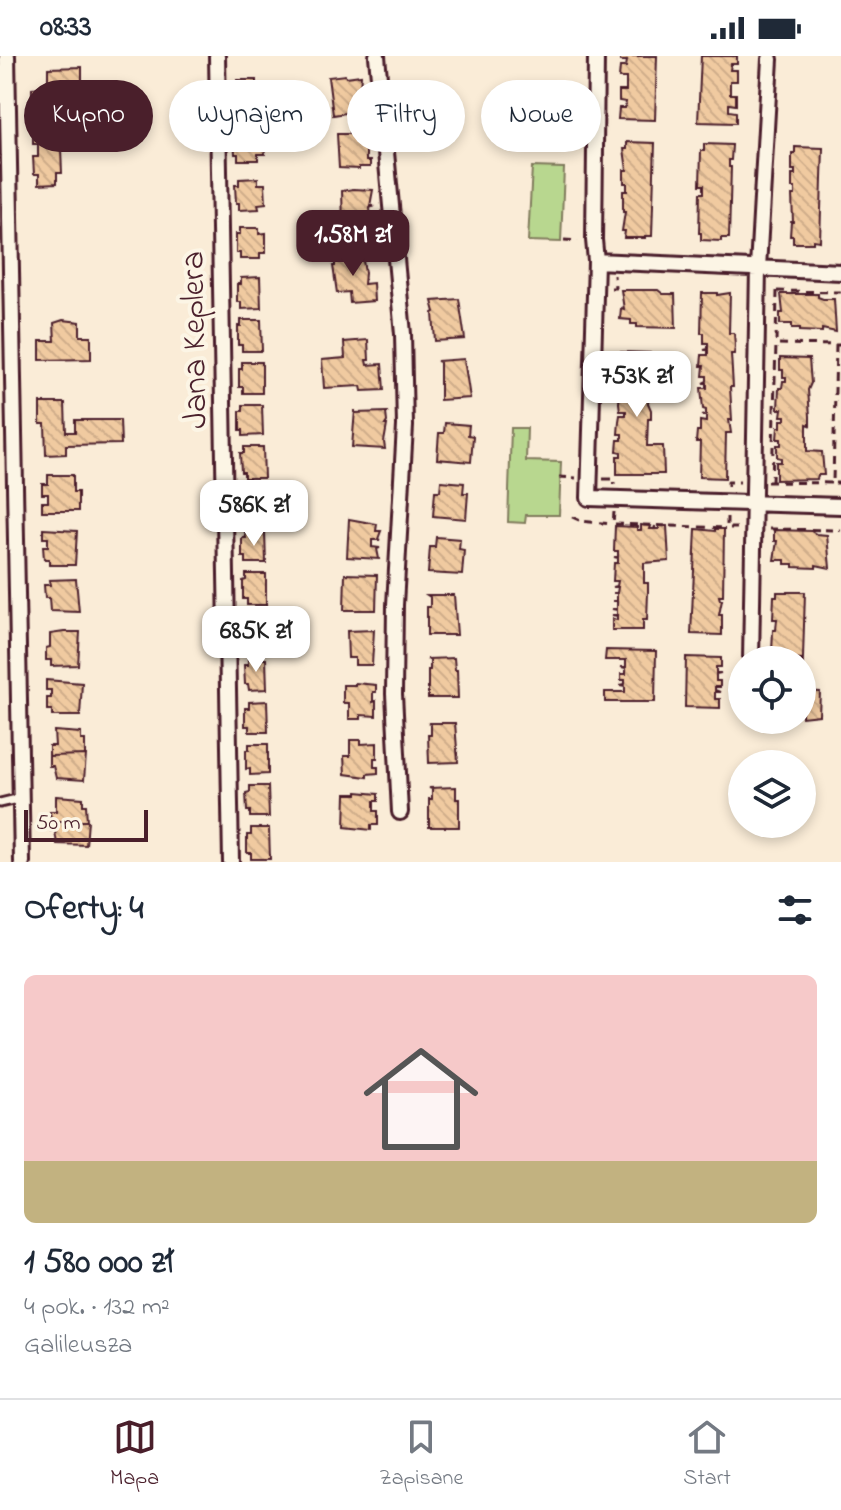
<!DOCTYPE html>
<html lang="pl">
<head>
<meta charset="utf-8">
<style>
  :root { --surface:#fff; --page:#f2f2f3; --text:#1f2937; --muted:#747a83; --line:#e0e1e3; --accent:#4a1f2b }
  body { margin:0; font-family:"Indie Flower",sans-serif; background:var(--page); color:var(--text); height:100vh; display:flex; flex-direction:column; font-size:30px; white-space:nowrap }
  * { box-sizing:border-box; margin:0 }
  p { font-size:26px; color:var(--muted) }
  .icon { flex:none; width:44px; height:44px; fill:none; stroke:currentColor; stroke-width:2; stroke-linecap:round; stroke-linejoin:round }
  .map { position:relative; height:806px; overflow:hidden }
  .drawer { display:flex; flex-direction:column; background:var(--surface); flex:1 }
  .drawer>* { flex:none }
  .guide { position:absolute; left:24px; top:24px; width:794px; height:72px; display:flex; gap:16px }
  .fabs { position:absolute; left:728px; top:590px; display:grid; gap:16px }
  .fabs a { display:grid; place-items:center; width:88px; height:88px; border-radius:50%; background:var(--surface); box-shadow:0 4px 12px #0003; font-size:40px }
  .scale { position:absolute; left:24px; bottom:20px; width:124px; box-sizing:border-box; padding-left:8px; border:4px solid #4a1f2b; border-top:0; font-size:22px; line-height:28px; white-space:nowrap; color:#4a1f2b; -webkit-text-stroke:6px #fcf5e5; paint-order:stroke }
  .price { position:absolute; translate:-50% -68px; padding:0 18px; border-radius:16px; background:#fff; color:#222; font-size:26px; line-height:52px; filter:drop-shadow(0 2px 4px #0008) }
  .price::after { content:''; position:absolute; left:50%; top:48px; width:24px; height:18px; margin-left:-12px; background:inherit; clip-path:polygon(0 0,100% 0,50% 100%) }
  .price.active { background:var(--accent); color:#fff }
  ul { padding:0; list-style:none }
  li { display:grid; align-content:center; gap:16px; height:424px; padding:0 24px }
  li+li { border-top:2px solid var(--line) }
  li span { display:grid; place-items:center; height:248px; border-radius:12px; color:#555 }
  li>.icon { margin-inline-start:auto }
  span .icon { width:144px; height:144px; fill:#fffc; stroke-width:1 }
  li b { font-size:34px }
  h2 { display:flex; justify-content:space-between; align-items:center; height:96px; padding:0 24px; font-size:34px }
  .pill { padding:0 28px; border-radius:36px; background:var(--surface); box-shadow:0 4px 12px #0003; font-size:28px; line-height:72px }
  .pill.active { background:var(--accent); color:#fff }
  .status { display:flex; justify-content:space-between; align-items:center; height:56px; padding:0 40px; background:var(--surface); direction:ltr }
  .status svg { height:22px; fill:currentColor }
  .dock { display:flex; justify-content:space-around; align-items:center; height:112px; border-top:2px solid var(--line); background:var(--surface); font-size:22px; color:var(--muted) }
  .dock a { display:grid; justify-items:center; gap:4px }
  .dock .active { color:var(--accent) }
  .map>svg:first-child { display:block }
  .green { fill:#b8d78f; stroke:#817b5d; stroke-width:2 }
  .building { fill:url(#building-back-hatch); stroke:#4a1f2b; stroke-width:2 }
  .lines { fill:none; stroke-linecap:round; stroke-linejoin:round }
  .lane-casing { stroke:#4a1f2b; stroke-width:13 }
  .street-casing { stroke:#4a1f2b; stroke-width:20 }
  .path { stroke:#4a1f2b; stroke-width:3; stroke-dasharray:8 6; stroke-linecap:butt }
  .lane { stroke:#fcf5e5; stroke-width:7 }
  .street { stroke:#fcf5e5; stroke-width:14 }
  .labels { text-anchor:middle; stroke-width:8; stroke-linejoin:round; paint-order:stroke }
  .street-label { font-size:34px; fill:#4a1f2b; stroke:#fcf5e5 }
</style>
</head>
<body>
<div class="status"><b>08:33</b><svg viewBox="0 0 49 12"><path d="M0 12V9h3v3zM5 12V6h3v6zM10 12V3h3v9zM15 12V0h3v12zM26 1h20v11H26zM47 4h2v5h-2z"/></svg></div>
<div class="map">
<svg width="841" height="806" viewBox="0 0 841 806">
  <defs>
    <pattern id="building-back-hatch" width="6" height="6" patternUnits="userSpaceOnUse" patternTransform="scale(2)"><rect width="6" height="6" fill="#f0caa0"/><path d="M-1 5l2 2M0 0l6 6M5-1l2 2" fill="none" stroke="#cfad8a"/></pattern>
  </defs>
  <rect width="100%" height="100%" fill="#faecd7"/>
  <filter id="ink" filterUnits="userSpaceOnUse"><feTurbulence type="fractalNoise" baseFrequency=".0125" numOctaves="2"/><feDisplacementMap in="SourceGraphic" scale="16" xChannelSelector="R" yChannelSelector="G"/><feConvolveMatrix kernelMatrix="1 2 1 2 8 2 1 2 1" color-interpolation-filters="sRGB"/></filter>
  <g filter="url(#ink)">
    <!-- green -->
    <path class="green" d="M532 111 564 112 561 186 528 185Z
      M511 372H527L526 405 561 406 559 459H526L525 467 508 466Z"/>
    <!-- building -->
    <path class="building" d="M620 0H657L655 64 618 63 619 52H625L626 46 619 45V35H626V22H619L620 11H626L627 5H620Z
      M701 0H737V8H731L730 14H737V25H730V38H736V49L729 48V55L736 56V67L698 66Z
      M82 11V29L91 28V41L32 42V32L48 31V12Z
      M345 19 346 21 361 19 360 35 363 36H359L360 44H364L363 52H365V54L333 59 328 21Z
      M237 24H256V29H263L264 49H257V54L238 55 237 49H234L233 31 237 30Z
      M37 61H55L56 76 60 75 61 84H64V92H61L62 117H57V127L39 128V118H34L33 101H38V88H33V76H37Z
      M238 73H257V79H264L265 98H258V104H238V98H235L234 80H238Z
      M349 75 369 77V84H365L366 94 369 95H366V105H370V111H359V113L339 112 337 78H349Z
      M627 86 655 87 652 180H645V182H624L625 175H622L625 156H623V135H627V127H624V114H627L624 93H627Z
      M704 88 732 89 731 104H729V111H731L729 182H721V185L701 184V177H699L700 137H704V129H700L701 95H704Z
      M795 91 823 92 820 185 813 184V187H793V180H790L791 166H793L792 139H795V132H792V119H795V114H792V98H795Z
      M258 122V128H265L266 147 258 148 259 153 239 154V147H236L235 129H239V123Z
      M353 133 373 134 370 150H374L370 152 371 161H374L375 167 355 170V168H343L342 135Z
      M240 172H259V178L266 177V197H260V203H240V197H236V178H240Z
      M362 198 365 217 364 228 373 227 374 245 350 247 349 236 337 237 333 210H335V200Z
      M260 221 261 252 241 253V246H237V228H241V222Z
      M621 234H658L663 238H675L676 272 637 271V268H631V264L620 263 621 252 624 253Z
      M702 237H717V239L730 237 729 277H734L735 290 734 298H731L733 331H730L732 364H729L731 377H726L725 422 699 421 700 386H696L697 375H700V365L706 366V360H702L706 359V354L703 353 701 332H707V327H703L707 325V320H703L704 310H701L702 299H708V294H704L708 293V287H704V277H701Z
      M781 238H818V241L823 243H834L836 276 822 273V276L800 275V272H792V268H780V257H783Z
      M459 243 465 283 435 285 433 257 435 256 432 245Z
      M63 264 80 266V280H91V303L40 304V285H55L54 267Z
      M241 264H261L262 295H242V289H238V270H241Z
      M368 284 369 304H366L367 309 382 308 384 334 362 335 361 330 324 332 322 304 345 302 344 286Z
      M621 296 650 297 649 313H652L648 347 651 354V363H648L647 390H663L664 418H617V400H621V396L617 395 618 384H622V378H618L619 365 620 359H626V355H620L619 347 621 319H627L628 315H621Z
      M780 302 809 303 811 327 808 334 810 360V369L807 368V395L822 396 824 419H818L817 423 776 424V406H781V402L777 401V389H781V383H777L778 371H781V364H785V360H781L782 353H778L779 332H782L783 325H786V321H783V314H780Z
      M464 303 470 342 440 344V306L437 305Z
      M242 306H262V337H243V331H239V313H242Z
      M40 347H65L66 376H75V364H120L121 388 66 389V398L46 399 45 368H40Z
      M243 349H262L263 379 243 380V374H240V355H243Z
      M355 354V357L388 356 386 357 387 366 385 369H387L384 386 385 393 352 391Z
      M445 367 469 369 468 379 473 380 471 406 437 403 439 377H444Z
      M244 391H263L264 422H244V416H241L240 397H244Z
      M48 419H73V436H78V455H42V446H48V438H42V428H48Z
      M441 425 464 427 463 437H468L466 463 433 460 435 435H440Z
      M264 433 265 464 245 465V458H241V440H245V434Z
      M349 463 377 468 376 475H381L378 483 380 484H372V491L380 492 377 493 379 503 347 501Z
      M641 469 651 470 650 473H654L655 470V473H659V470H667L669 505 644 507V527H648V536L647 564H643V574H612V563L617 564V560L612 559H617V554L612 553H617V545H613H617V537H613H617L618 531H613L617 530 618 525H613L614 507H618V502L614 501H618V495H614L615 470 637 471V474H641Z
      M43 473 77 475 75 509H49V503H44L43 490H48V482H43Z
      M696 473 715 475V473H724L723 540H719L720 544H722L719 559H722V579L691 578Z
      M774 474 811 475 816 478 827 479 830 512 816 509V512L793 511V508H785V504H774L777 485H774Z
      M245 476H265L266 507H246V501H242V482H246Z
      M436 481 460 483 459 493 464 494 462 519 428 517 430 491H435Z
      M246 518H266V549H247V543H243V525L246 524Z
      M345 518 377 519 376 554H344Z
      M76 523 79 556 50 555 49 542H45L44 529H50L49 524Z
      M777 536H805L802 635 820 636 819 659 802 661V604L772 602 776 601V597H772L773 574H776L777 563H773L774 540H777Z
      M427 539H454L457 579H427V551H430V541Z
      M247 561H266V591L247 592V585L244 586 243 567H247Z
      M374 574 372 609H355V602H348L347 575Z
      M64 576H80L78 609 51 610V604H46V592L50 591V578Z
      M606 594 656 595 655 646H605V636H625V630L620 629 625 628V624H621V618H626V612L621 611H626V604H605Z
      M686 601 721 602V611H716V617H721L716 618V625H720V631H715V634L720 636H715V643H720V652L685 651Z
      M454 602 455 614H457L458 642H428V614H430V604L427 603Z
      M248 603H266L267 633 249 634 248 628H245L244 609H248Z
      M46 624 82 627 80 660H52V654H47V642H51V634H46Z
      M355 627 376 629V636H373V646L376 645V660L361 659V663H349V647H343V629H355Z
      M267 645 268 676H249V670H245V652H249V646Z
      M428 667H455L458 706 429 707 428 679H431V668Z
      M54 675 81 677V684H85V699L49 700V690H55Z
      M350 684H361V688L377 687V702H374V711H378V717L367 718V721L345 718 344 700H350Z
      M249 688H268V718L250 719V712L246 713V694H249Z
      M86 699 84 724 56 722 53 710H49V700Z
      M250 730H268L269 761H250V755H247L246 737 250 736Z
      M456 731V743H459V771H429V743H432V733L429 732Z
      M357 736 378 738V745H374V755H378V769H371V774L345 771 346 738H357Z
      M56 740 83 742V749H86L87 765H51L50 755H56Z
      M51 765H88L86 789 57 788 55 775H51Z
      M251 772H269L270 803H251V797H247V779H251Z"/>
    <g class="lines">
      <defs>
        <path id="lane" d="M0 747 21 742"/>
        <path id="street" d="M7 0 22 806
          M217 0 231 806
          M377 0 403 278 405 370 395 549 394 638 400 756
          M596 0 594 184 596 205 589 442 841 450
          M596 205 841 216
          M751 604 758 212 770 3"/>
      </defs>
      <!-- lane casing -->
      <use href="#lane" class="lane-casing"/>
      <!-- street casing -->
      <use href="#street" class="street-casing"/>
      <!-- path -->
      <path class="path" d="M564 184 578 185
        M611 232H615L614 219
        M777 235 776 288 841 289
        M777 235 841 236
        M836 289 833 427H841
        M559 421 576 422
        M603 423H614V429
        M767 426 833 427
        M772 426 776 288
        M728 430V426H740
        M614 456 613 468 726 472
        M572 461 581 465 613 468
        M727 461V472H737
        M769 473 841 474"/>
      <!-- lane -->
      <use href="#lane" class="lane"/>
      <!-- street -->
      <use href="#street" class="street"/>
    </g>
  </g>
  <g class="labels">
    <!-- street labels -->
    <g class="street-label">
      <text transform="translate(192 284) rotate(-91)" y="12">Jana Keplera</text>
    </g>
  </g>
</svg>
<div class="fabs">
<a><svg class="icon" aria-label="locate" viewBox="0 0 24 24"><circle cx="12" cy="12" r="6"/><path d="M12 2v4M12 18v4M2 12h4M18 12h4"/></svg></a>
<a><svg class="icon" aria-label="layers" viewBox="0 0 24 24"><path d="M12 4l9 5-9 5-9-5zM3 14l9 5 9-5"/></svg></a>
</div>
<div class="scale">50 m</div>
<b class="price active" style="left:353px;top:222px">1.58M zł</b>
<b class="price" style="left:637px;top:363px">753K zł</b>
<b class="price" style="left:254px;top:492px">586K zł</b>
<b class="price" style="left:256px;top:618px">685K zł</b>
<div class="guide">
<a class="pill active">Kupno</a>
<a class="pill">Wynajem</a>
<a class="pill">Filtry</a>
<a class="pill">Nowe</a>
</div>
</div>
<section class="drawer">
<h2>Oferty: 4<svg class="icon" aria-label="filters" viewBox="0 0 24 24"><path d="M4 7h16M4 17h16"/><circle cx="9" cy="7" r="2"/><circle cx="15" cy="17" r="2"/></svg></h2>
<ul>
<li><span style="background:linear-gradient(#f6c9c9 75%,#c2b280 0)"><svg class="icon" aria-label="home" viewBox="0 0 24 24"><path d="M3 11l9-7 9 7M6 9v11h12V9"/></svg></span><div><b>1 580 000 zł</b><p>4 pok. · 132 m²</p><p>Galileusza</p></div></li>
</ul>
</section>
<nav class="dock">
<a class="active"><svg class="icon" aria-label="map" viewBox="0 0 24 24"><path d="M3 6l6-2 6 2 6-2v14l-6 2-6-2-6 2zM9 4v14M15 6v14"/></svg>Mapa</a>
<a><svg class="icon" aria-label="saved" viewBox="0 0 24 24"><path d="M7 4h10v16l-5-4-5 4z"/></svg>Zapisane</a>
<a><svg class="icon" aria-label="home" viewBox="0 0 24 24"><path d="M3 11l9-7 9 7M6 9v11h12V9"/></svg>Start</a>
</nav>
</body>
</html>
